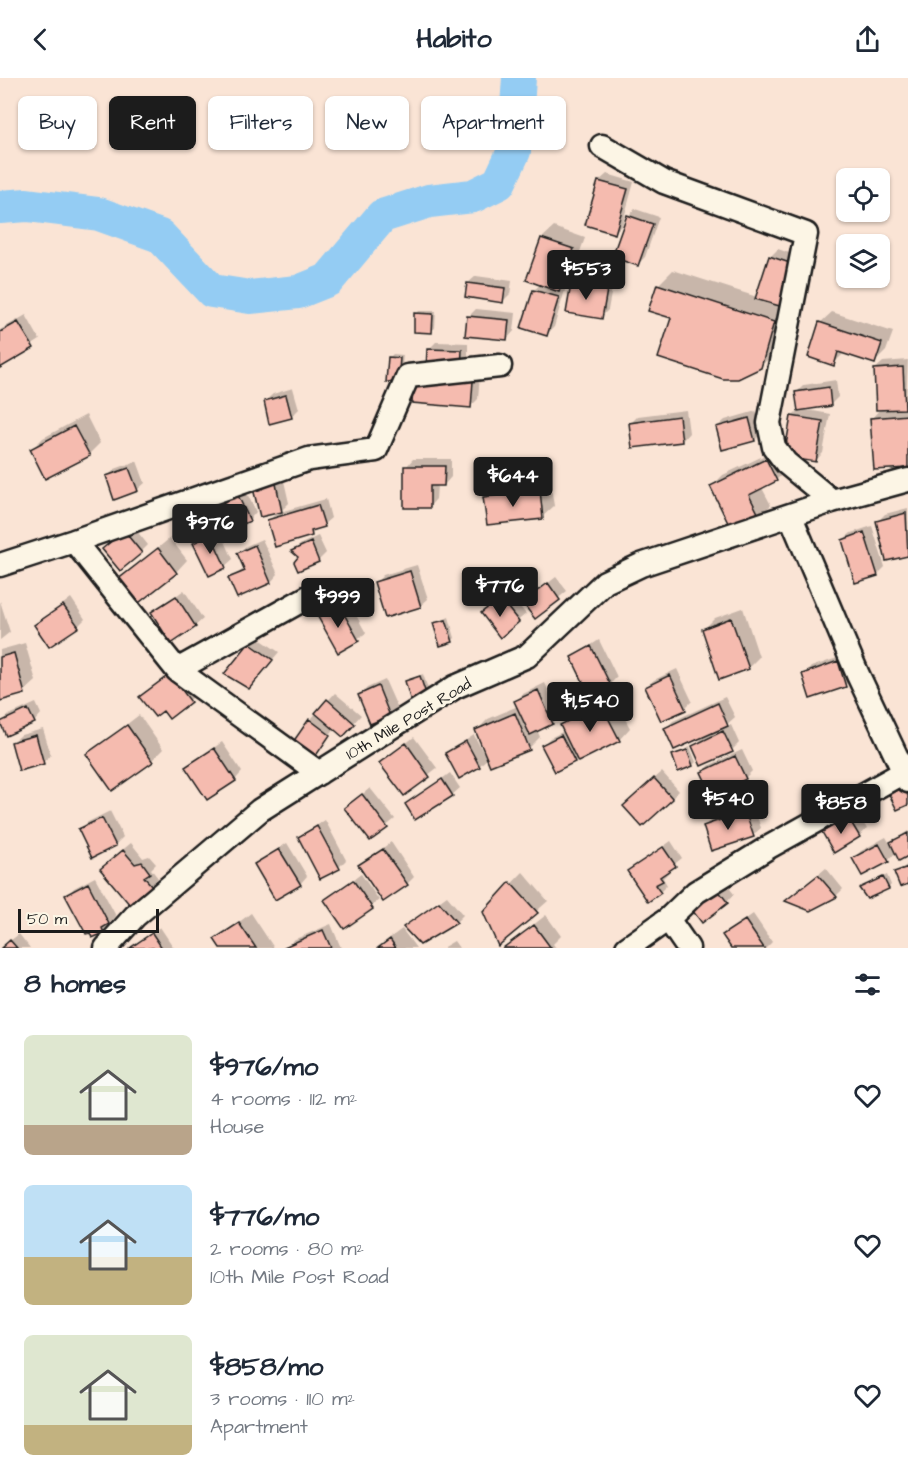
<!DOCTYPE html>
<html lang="en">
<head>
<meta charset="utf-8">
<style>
  :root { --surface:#fff; --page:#f6f6f7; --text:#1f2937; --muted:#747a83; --accent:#1c1c1c }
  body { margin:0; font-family:"Architects Daughter",sans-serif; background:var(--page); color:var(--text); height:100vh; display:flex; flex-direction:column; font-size:22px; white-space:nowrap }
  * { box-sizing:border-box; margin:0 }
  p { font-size:20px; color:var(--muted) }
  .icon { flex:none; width:33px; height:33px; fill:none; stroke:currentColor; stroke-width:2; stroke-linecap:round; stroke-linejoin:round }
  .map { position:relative; height:870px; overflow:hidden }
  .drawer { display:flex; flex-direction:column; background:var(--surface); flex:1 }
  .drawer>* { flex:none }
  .banner { position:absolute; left:18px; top:18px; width:600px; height:54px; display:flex; gap:12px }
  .tools { position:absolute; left:836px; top:90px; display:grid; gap:12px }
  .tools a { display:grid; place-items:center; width:54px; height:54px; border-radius:9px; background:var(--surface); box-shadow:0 2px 4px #0004; font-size:30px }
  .scale { position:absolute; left:18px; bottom:15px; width:141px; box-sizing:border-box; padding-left:6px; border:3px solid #1c1c1c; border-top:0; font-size:16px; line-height:21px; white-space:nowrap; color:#1c1c1c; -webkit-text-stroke:4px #fcf5e5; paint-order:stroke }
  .price { position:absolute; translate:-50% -51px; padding:0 14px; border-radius:6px; background:var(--accent); color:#fff; font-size:20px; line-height:39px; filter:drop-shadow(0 2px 3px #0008) }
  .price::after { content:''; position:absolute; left:50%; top:36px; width:18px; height:14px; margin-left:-9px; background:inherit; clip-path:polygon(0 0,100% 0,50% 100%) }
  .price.current { background:#222; color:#fff }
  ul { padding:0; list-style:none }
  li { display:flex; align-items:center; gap:18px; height:150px; padding:0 24px }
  li span { display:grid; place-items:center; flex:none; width:168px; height:120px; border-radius:9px; color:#555 }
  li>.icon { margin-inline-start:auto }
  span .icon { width:72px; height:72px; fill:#fffc; stroke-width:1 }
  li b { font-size:26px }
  h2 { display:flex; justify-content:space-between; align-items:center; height:72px; padding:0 24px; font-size:26px }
  .chip { padding:0 21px; border-radius:9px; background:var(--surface); box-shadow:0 2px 4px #0004; font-size:21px; line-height:54px }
  .chip.current { background:var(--accent); color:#fff }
  header { display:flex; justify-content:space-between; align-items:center; height:78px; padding:0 24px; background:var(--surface); font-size:27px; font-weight:700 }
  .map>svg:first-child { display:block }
  .shadow { fill:#0003 }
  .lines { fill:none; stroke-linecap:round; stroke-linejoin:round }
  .river { stroke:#94ccf3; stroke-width:34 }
  .building { fill:#f5bbaf; stroke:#1c1c1c; stroke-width:1.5 }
  .street-casing { stroke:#1c1c1c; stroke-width:27 }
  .street { stroke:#fcf5e5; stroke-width:22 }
  .labels { text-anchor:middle; stroke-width:6; stroke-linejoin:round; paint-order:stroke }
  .street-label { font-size:16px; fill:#1c1c1c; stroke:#fcf5e5 }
</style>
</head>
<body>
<header><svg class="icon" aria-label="back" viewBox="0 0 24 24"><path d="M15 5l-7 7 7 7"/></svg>Habito<svg class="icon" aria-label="share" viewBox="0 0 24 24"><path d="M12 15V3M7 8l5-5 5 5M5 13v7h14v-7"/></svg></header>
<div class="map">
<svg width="908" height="870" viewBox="0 0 908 870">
  <rect width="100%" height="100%" fill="#fae4d5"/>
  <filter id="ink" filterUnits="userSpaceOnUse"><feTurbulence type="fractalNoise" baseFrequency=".0167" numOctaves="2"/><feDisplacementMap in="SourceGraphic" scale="12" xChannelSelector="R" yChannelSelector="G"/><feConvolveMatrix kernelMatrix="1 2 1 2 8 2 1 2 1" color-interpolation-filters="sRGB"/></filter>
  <g filter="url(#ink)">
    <!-- shadow -->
    <path class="shadow" d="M607 96 634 104 622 147 614 155 599 103Z
      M635 131 659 139 645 179 637 187 628 138Z
      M554 149 585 160 570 201 560 211 565 212 554 249 547 256 534 212 541 206 528 201 542 160Z
      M778 171 803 180 776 273 760 289 658 207 673 192 757 219 770 179Z
      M476 198 512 203 510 216 503 223 468 205Z
      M580 199 613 205 608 232 601 239 573 206Z
      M476 231 516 235 514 253 507 261 469 238Z
      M419 233H436L435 250 431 253 416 236Z
      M832 234 893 254 886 273 875 284 844 275 833 286 820 245Z
      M26 237 40 262 0 288V252Z
      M436 264 468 265V283L460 290 429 271Z
      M393 276 403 277 401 300 389 280Z
      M908 282 906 327 908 388 872 340 881 330 875 291 883 284Z
      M480 296 478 321 471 328 413 324Z
      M836 302 838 319 831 326 802 331 830 336 823 375 816 382 792 339 799 332 796 315 804 307Z
      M293 310 299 331 291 339 265 323 273 316Z
      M686 332 689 355 682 363 631 345 638 338Z
      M756 333 762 354 755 362 717 349 725 342Z
      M86 337 100 365 89 376 31 372 43 360Z
      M778 371 788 391 776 402 762 410 771 427 759 438 712 408 723 397Z
      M413 381H451V399L444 407H437L436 421 429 429 406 389Z
      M137 383 145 405 137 412 107 399 115 391Z
      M282 394 289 425 280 434 326 421 331 440 311 457 268 443 278 434 254 406Z
      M550 402 554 428 542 439 485 419 496 408Z
      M243 407 256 434 249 442 223 421Z
      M908 430V476L887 482 878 443 885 436Z
      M132 447 148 467 141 474 104 471Z
      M872 448 885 489 877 497 843 462 851 455Z
      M219 450 233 481 225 488 210 496 195 465 202 458Z
      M318 458 326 475 318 483 300 479 294 473 301 466Z
      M170 460 187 482 176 494 114 507Z
      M262 461 278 496 271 504 238 518 230 501 245 490 238 475 246 468Z
      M417 487 428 521 420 528 376 505 383 497Z
      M556 499 567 513 535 539 524 524Z
      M184 512 203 541 195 548 153 535Z
      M508 514 526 536 500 557 490 528Z
      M71 520 85 541 78 548 36 547Z
      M347 521 366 555 339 573 320 539Z
      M0 523 10 554 0 562Z
      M743 530 759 579 748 590 704 551 715 540Z
      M449 539 455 560 452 563 434 546Z
      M257 559 279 574 256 601 250 566Z
      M599 562 617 599 610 606 573 579Z
      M25 565 36 603 24 614 0 621V572Z
      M846 577 853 600 845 607 804 597 811 589Z
      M178 589 198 615 169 639 163 631 141 619Z
      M677 591 692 623 685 630 646 609 654 602Z
      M423 596 429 614 426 618 407 603Z
      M385 602 397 629 389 637 360 617 367 610Z
      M545 605 560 638 553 645 537 652 540 659 529 670 488 680 479 688 447 675 474 657 483 674 485 673 476 653 488 641 518 628 516 623 523 616Z
      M335 615 361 637 350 649 336 650 314 677 310 642Z
      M612 616 630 650 619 662 574 683 543 667 550 660 564 653 561 647 573 636Z
      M725 619 735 639 723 650 731 647 739 665 732 672 694 669 705 657 666 650 673 643Z
      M36 625 41 636 34 644 2 645 9 637Z
      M139 637 163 671 152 682 88 676Z
      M43 651 51 677 43 684 13 664 21 657Z
      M414 659 437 690 404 716 381 685Z
      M222 664 242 694 235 702 187 689Z
      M690 669 696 684 693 687 674 678Z
      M742 672 752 693 745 700 703 694 710 687Z
      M662 694 679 713 672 720H632Z
      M450 695 460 710 452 717 407 727Z
      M370 710 395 741 370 761 346 730Z
      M753 727 761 750 753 757 704 748 712 741Z
      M856 732 867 751 859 758 824 754Z
      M110 733 123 759 115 767 80 751 88 744Z
      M325 742 346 782 339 789 300 759Z
      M908 753V777L896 774 888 783 854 780 861 773 886 759 890 766Z
      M671 763 682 780 667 792 669 794 663 800 667 807 660 814 629 793Z
      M391 764 414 799 407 806 360 787Z
      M131 765 143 780 149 778 156 786 151 791 158 800 151 807 109 783Z
      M287 765 307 798 300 806 256 786Z
      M908 786V805L896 795Z
      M826 790 843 811 836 818 795 816Z
      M523 794 548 823 499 866 484 834Z
      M361 796 379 822 345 849 326 822Z
      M887 797 891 807 888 810H861Z
      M95 799 116 838 103 853 67 818 74 810Z
      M723 802 734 816 727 824 691 828Z
      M447 818 463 837 456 844 405 849Z
      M251 835 274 870H222L216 862Z
      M753 836 772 864 766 870H733L724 857Z
      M546 837 561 858 553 866 556 870H504Z
      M331 846 341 870H286L293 862Z
      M160 849 174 870H130L131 868Z
      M402 851 416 870H376Z
      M19 856 30 870H1Z
      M454 863 459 870H442Z"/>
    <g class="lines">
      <!-- river -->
      <path class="river" d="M0 129 27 127 99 136 160 158 212 213 250 219 298 214 328 202 382 138 429 123 473 118 499 105 514 73 519 0"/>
    </g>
    <!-- building -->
    <path class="building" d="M598 103 628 111 615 156 585 147Z
      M627 137 653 146 638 188 612 179Z
      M541 160 574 171 559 214 526 202Z
      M769 178 796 187 783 229 755 221Z
      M467 205 505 210 503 225 465 219Z
      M571 206 607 212 602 241 566 235Z
      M657 206 774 244 761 290 738 301H723L658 280 671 240 648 233Z
      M533 212 559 219 547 258 521 250Z
      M414 235 433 236 432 255 414 254Z
      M467 238 509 242 507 262 465 258Z
      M18 244 34 270 0 290V254Z
      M819 244 882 265 875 286 838 274 834 288 808 279Z
      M427 271 462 272 461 292 426 291Z
      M388 279 400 280 398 305 386 304Z
      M903 289 905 331 876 332 874 291Z
      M414 299 473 303 471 330 412 325Z
      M829 309 831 328 798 333 795 314Z
      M286 317 292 340 269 346 264 323Z
      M908 337V390L874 392 870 340Z
      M679 338 682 364 632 370 629 345Z
      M791 338 823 343 816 384 784 379Z
      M749 340 755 363 722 372 716 349Z
      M74 348 90 378 45 401 30 371Z
      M766 381 777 403 749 417 760 439 732 453 710 408Z
      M404 388H445L444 408H430V430H404Z
      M129 390 138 413 114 422 106 398Z
      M275 401 282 434 260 439 252 406Z
      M540 412 543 441 487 447 483 419Z
      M236 413 250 443 235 450 221 420Z
      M318 427 325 449 311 453 312 458 275 469 267 442Z
      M906 435 908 478 886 483 876 443Z
      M124 453 142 475 120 493 102 471Z
      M864 454 878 498 855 505 842 462Z
      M211 457 226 490 209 498 193 465Z
      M311 464 319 484 298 493 294 484 298 479 291 473Z
      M255 467 271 505 237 520 228 500 245 493 237 475Z
      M158 470 177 495 131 531 112 506Z
      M410 493 421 529 385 540 374 504Z
      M548 505 560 522 535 541 522 524Z
      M176 518 196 549 171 566 151 534Z
      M500 520 519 544 500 560 481 535Z
      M63 527 79 549 49 569 34 547Z
      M339 527 359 563 338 575 318 539Z
      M731 540 749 591 719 602 702 551Z
      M446 542 453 564 440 568 433 545Z
      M249 565 273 582 249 611 224 596Z
      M591 568 611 608 590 618 571 579Z
      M14 575 25 616 0 623V579Z
      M838 583 846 609 810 621 802 596Z
      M170 596 191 624 169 641 163 633 155 639 139 619Z
      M670 597 686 632 661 643 645 609Z
      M420 598 427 619 411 624 405 603Z
      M378 608 390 638 370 646 358 617Z
      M538 612 553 646 530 657 514 623Z
      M327 621 355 646 343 659 315 635Z
      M718 625 728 648 674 672 664 650Z
      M601 626 620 663 578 684 560 647Z
      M28 631 35 645 6 658 0 644Z
      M515 635 530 672 490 688 475 652Z
      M309 641 330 657 315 679 293 664Z
      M127 647 153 684 112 713 86 676Z
      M723 653 733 674 701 688 692 668Z
      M36 657 44 686 19 693 11 664Z
      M561 657 575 684 555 694 541 667Z
      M466 663 480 689 459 701 445 675Z
      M406 665 430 699 404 718 379 685Z
      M214 670 236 703 207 722 185 689Z
      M687 672 693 688 678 694 672 677Z
      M735 678 746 701 712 717 701 694Z
      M654 700 673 721 642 749 623 728Z
      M442 701 453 718 415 742 405 726Z
      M901 703 908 718V727L897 732 886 710Z
      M362 716 388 750 370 763 344 730Z
      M745 733 754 759 711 773 703 748Z
      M848 739 860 759 834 775 822 754Z
      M102 740 116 768 92 780 78 751Z
      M317 748 340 791 320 801 298 759Z
      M908 755V778L899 783 890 764Z
      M879 766 889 784 862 798 852 780Z
      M663 769 676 788 660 799 663 803 655 807 661 815 648 824 627 793Z
      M279 771 301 807 275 822 254 786Z
      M383 771 408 807 383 824 358 787Z
      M123 772 135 786 142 784 150 795 144 799 152 808 130 827 100 791Z
      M908 789V806L900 809 894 794Z
      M818 797 837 819 810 833 785 823Z
      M883 799 889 811 867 821 859 810Z
      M353 802 373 831 344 851 324 822Z
      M510 804 538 835 498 868 483 834Z
      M88 805 109 846 102 850 104 855 92 860 90 855 86 856 65 817Z
      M715 808 728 825 702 845 689 828Z
      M439 824 457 845 420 867 403 849Z
      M745 842 764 870H731L722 857Z
      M239 845 256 870H220L214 861Z
      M534 847 551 870H503Z
      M323 852 331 870H284V869Z
      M152 855 162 870H130Z
      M390 861 396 870H378Z
      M10 862 17 870H1Z"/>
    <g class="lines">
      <defs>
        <path id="street" d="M602 68 664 104 806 156 769 345 774 369 786 385 832 423
          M791 439 858 597 908 703
          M0 487 74 463
          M177 592 308 519
          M319 695 177 592 74 463 309 381 376 372 408 298 500 288
          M668 841 688 870
          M106 870 135 838 260 732 455 609 527 578 605 504 641 487 832 423 908 402
          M627 870 668 841 696 814 769 769 904 694"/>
      </defs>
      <!-- street casing -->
      <use href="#street" class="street-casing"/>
      <!-- street -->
      <use href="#street" class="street"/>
    </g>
  </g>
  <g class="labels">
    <!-- street labels -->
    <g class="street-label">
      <text transform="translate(408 640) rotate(-31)" y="6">10th Mile Post Road</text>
    </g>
  </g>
</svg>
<div class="tools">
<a><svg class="icon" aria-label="locate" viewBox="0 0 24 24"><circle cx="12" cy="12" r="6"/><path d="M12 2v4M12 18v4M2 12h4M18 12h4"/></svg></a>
<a><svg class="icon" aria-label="layers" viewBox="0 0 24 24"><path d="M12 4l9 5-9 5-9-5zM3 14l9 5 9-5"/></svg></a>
</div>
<div class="scale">50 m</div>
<b class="price" style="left:586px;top:223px">$553</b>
<b class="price" style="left:513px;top:430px">$644</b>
<b class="price current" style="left:210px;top:477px">$976</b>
<b class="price" style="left:500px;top:540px">$776</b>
<b class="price" style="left:338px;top:551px">$999</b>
<b class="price" style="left:590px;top:655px">$1,540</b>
<b class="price" style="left:728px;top:753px">$540</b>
<b class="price" style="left:841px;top:757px">$858</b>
<div class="banner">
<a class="chip">Buy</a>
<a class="chip current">Rent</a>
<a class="chip">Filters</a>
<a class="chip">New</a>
<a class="chip">Apartment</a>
</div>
</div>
<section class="drawer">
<h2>8 homes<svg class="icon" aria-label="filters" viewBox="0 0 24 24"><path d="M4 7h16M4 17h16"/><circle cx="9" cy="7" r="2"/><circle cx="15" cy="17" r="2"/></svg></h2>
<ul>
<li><span style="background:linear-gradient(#dfe7d0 75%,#b9a48a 0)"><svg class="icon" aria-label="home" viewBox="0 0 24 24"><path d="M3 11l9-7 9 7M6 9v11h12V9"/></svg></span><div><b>$976/mo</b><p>4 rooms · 112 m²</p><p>House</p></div><svg class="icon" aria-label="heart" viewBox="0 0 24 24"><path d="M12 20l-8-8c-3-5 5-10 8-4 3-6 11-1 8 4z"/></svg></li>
<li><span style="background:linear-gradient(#bfe0f5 60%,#c2b280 0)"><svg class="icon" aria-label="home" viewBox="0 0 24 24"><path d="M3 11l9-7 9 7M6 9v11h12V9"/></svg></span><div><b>$776/mo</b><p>2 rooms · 80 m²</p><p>10th Mile Post Road</p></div><svg class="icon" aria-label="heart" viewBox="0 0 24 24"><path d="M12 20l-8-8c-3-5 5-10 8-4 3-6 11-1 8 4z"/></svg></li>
<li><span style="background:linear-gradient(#dfe7d0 75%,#c2b280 0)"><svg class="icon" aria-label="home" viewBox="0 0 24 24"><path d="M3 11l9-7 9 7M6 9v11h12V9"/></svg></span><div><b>$858/mo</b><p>3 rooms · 110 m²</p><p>Apartment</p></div><svg class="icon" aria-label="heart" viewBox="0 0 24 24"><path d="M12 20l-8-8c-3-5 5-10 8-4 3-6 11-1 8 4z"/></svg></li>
</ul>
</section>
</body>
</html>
